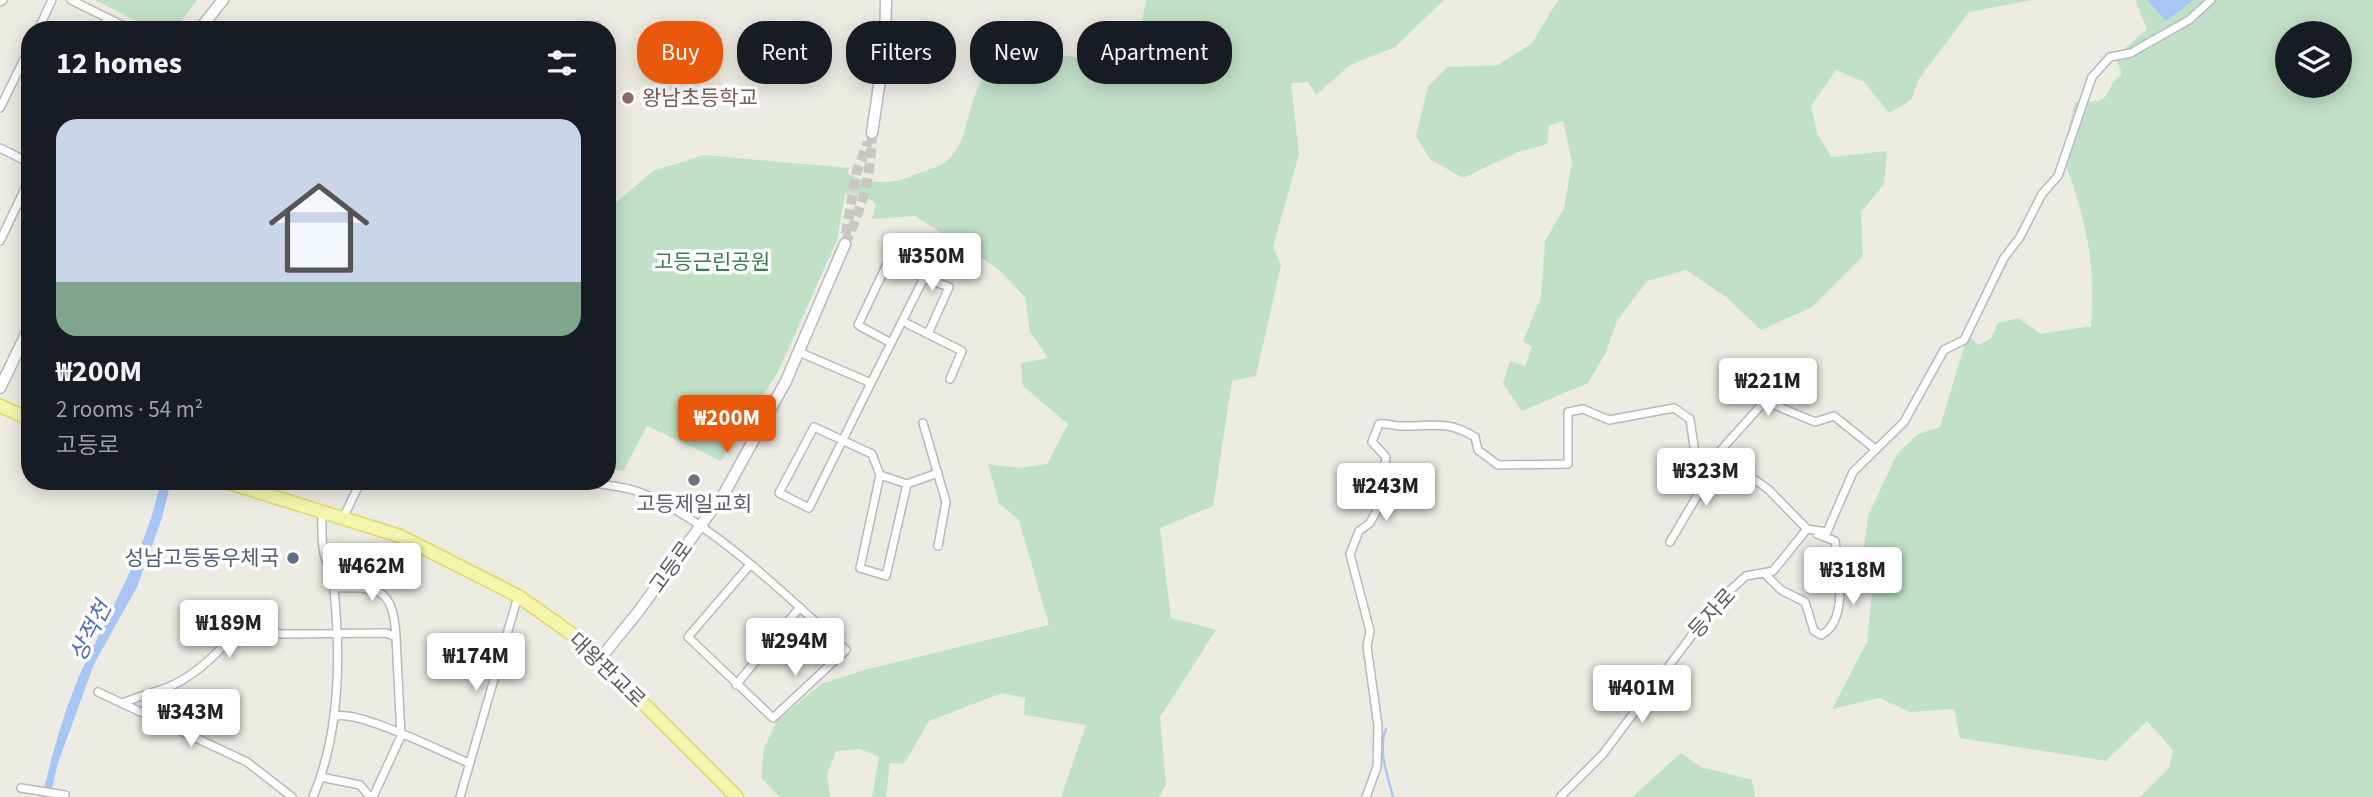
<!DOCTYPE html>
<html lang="en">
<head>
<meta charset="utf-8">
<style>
  :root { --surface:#171b24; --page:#242831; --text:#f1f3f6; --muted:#9ea1a6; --accent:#ea580c }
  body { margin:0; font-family:"Source Sans 3","Noto Sans KR",sans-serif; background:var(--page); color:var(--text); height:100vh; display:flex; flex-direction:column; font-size:26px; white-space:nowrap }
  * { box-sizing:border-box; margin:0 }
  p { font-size:23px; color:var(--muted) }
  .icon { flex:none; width:38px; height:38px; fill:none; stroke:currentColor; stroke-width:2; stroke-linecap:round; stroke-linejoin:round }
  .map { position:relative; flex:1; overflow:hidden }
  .drawer { position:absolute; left:21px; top:21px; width:595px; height:469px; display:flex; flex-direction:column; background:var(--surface); border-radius:28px; box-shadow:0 4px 18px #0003 }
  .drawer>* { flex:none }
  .banner { position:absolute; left:637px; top:21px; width:665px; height:63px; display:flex; gap:14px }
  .controls { position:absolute; left:2275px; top:21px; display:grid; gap:14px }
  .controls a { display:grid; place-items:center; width:77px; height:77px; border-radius:50%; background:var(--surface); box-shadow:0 4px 18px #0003; font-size:35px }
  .price { position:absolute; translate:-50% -60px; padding:0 16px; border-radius:7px; background:#fff; color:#222; font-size:23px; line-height:46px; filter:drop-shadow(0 2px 4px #0008) }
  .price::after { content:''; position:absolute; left:50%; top:42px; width:21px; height:16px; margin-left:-10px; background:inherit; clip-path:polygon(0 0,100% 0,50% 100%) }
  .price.selected { background:var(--accent); color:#fff }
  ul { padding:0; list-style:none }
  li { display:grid; align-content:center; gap:14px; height:371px; padding:0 35px }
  li span { display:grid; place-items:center; height:217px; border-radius:21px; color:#555 }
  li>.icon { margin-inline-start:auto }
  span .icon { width:126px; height:126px; fill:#fffc; stroke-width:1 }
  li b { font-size:30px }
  h2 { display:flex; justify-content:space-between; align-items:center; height:84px; padding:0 35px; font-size:30px }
  .pill { padding:0 24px; border-radius:28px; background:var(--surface); box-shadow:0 4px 18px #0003; font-size:24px; line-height:63px }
  .pill.selected { background:var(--accent); color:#fff }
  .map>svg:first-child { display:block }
  .green { fill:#c1e1c7; fill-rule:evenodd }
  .water { fill:#a8c5f6 }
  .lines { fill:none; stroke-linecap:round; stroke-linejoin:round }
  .stream { stroke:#a8c5f6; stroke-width:2.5 }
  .secondary-tunnel { stroke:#c8c8c2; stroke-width:10; stroke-dasharray:10 5; stroke-linecap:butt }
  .street-casing { stroke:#b8b9bd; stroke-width:10 }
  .secondary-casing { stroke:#b8b9bf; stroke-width:13 }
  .primary-casing { stroke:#e3d765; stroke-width:15 }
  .street { stroke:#fff; stroke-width:7 }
  .secondary { stroke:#fff; stroke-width:10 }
  .primary { stroke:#f5f6ad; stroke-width:12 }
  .education-dot { fill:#8d6e63; stroke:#fff; stroke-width:2.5 }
  .worship-dot { fill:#6b7280; stroke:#fff; stroke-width:2.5 }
  .service-dot { fill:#5c6f8a; stroke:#fff; stroke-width:2.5 }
  .labels { text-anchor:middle; stroke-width:7; stroke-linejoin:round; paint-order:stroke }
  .education-label { font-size:21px; fill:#785e54; stroke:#fff; text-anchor:start }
  .park-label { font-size:21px; fill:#3d7f4c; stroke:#fff }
  .worship-label { font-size:21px; fill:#5b616d; stroke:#fff }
  .service-label { font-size:21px; fill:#4e5e75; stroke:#fff; text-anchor:end }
  .street-label { font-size:21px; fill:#5b5c62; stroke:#fff }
  .water-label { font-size:23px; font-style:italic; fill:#4e6db6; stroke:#fff }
</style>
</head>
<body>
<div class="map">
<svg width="2373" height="797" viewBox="0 0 2373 797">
  <rect width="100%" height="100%" fill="#ecece2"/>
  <!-- green -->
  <path class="green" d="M95 0H197L174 30H154Z
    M1146 0H1444L1395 47 1350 65 1316 95 1308 82 1291 83 1299 154 1273 247 1281 265 1256 376 1232 381 1213 506 1160 528 1171 618 1216 630 1160 717 1166 785 1159 797H1061L1086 725 1024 715 1025 698 1002 693 929 721 904 764 890 763 886 797H872L879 757 860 749 836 751 827 775 830 797H780L761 778 764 748 777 721 821 684 864 670 1049 625 1019 520 999 503 988 464 1019 468 1047 464 1068 424 1023 386 1021 363 1048 358 1030 332 1025 297 997 268 915 216 872 219 876 204C869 197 854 192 845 194L837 240 778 372 721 461 647 426 623 471 607 469V210L653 171 704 155 849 168 848 174C868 184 893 185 914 175 924 171 940 167 948 160 979 131 958 79 1012 60 1053 46 1092 62 1134 67Z
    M1558 0H2032L1969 12 1919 79 1911 100 1889 113 1864 82 1836 70 1811 106 1817 133 1831 157 1887 151 1884 184 1861 212 1863 256 1812 307 1761 330 1726 297 1686 270 1647 281 1617 321 1605 354 1588 383 1522 411 1503 384 1510 361 1525 366 1532 347 1523 341 1541 297 1545 241 1564 208 1572 162 1563 121 1549 126 1547 144 1516 153 1463 178 1430 159 1416 136 1428 87 1448 67 1498 65 1532 43Z
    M2135 0H2373V797H2140L2169 768 2173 750 2147 721 2106 761 1960 738 1954 709 1910 712 1880 698 1832 709 1867 642 1873 583 1863 556 1868 516 1897 454 1918 434 1940 427 1968 333 1978 345 1991 338 1998 323 2018 318 2041 334 2091 326C2095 263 2088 227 2067 168L2060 164 2075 102C2120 103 2098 92 2122 74L2115 57 2147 29ZM2287 33H2340V86H2287Z
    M1681 753 1701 767 1752 780 1755 797H1632Z"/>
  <!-- water -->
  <path class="water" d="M2147 0H2194L2166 21Z
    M161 481H171L162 518 137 587 94 664 58 763 50 797H42C53 751 66 702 87 659 116 600 147 546 161 481Z"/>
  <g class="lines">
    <!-- stream -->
    <path class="stream" d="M1386 729C1377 750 1388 775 1393 797"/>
    <!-- secondary-tunnel -->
    <path class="secondary-tunnel" d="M846 234 856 174 868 142
      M845 244C864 201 870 181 872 133"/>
    <defs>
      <path id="street" d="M71 0 132 30
        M0 2 3 0
        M38 30 52 0
        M102 30 108 18
        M589 30 597 26
        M0 108 30 47
        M0 148 30 163
        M0 241 30 178
        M924 278 949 287 928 334
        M908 324 962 351 950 379
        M799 352 871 383 924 278 888 262 858 325 891 343
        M871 383 809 508 779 493 814 427 872 454 880 475 860 568 886 576 907 484 938 473
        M923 423 946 502 938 546
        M880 475 907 484
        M581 481C599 485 621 485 639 492 706 517 792 600 846 650L773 718 688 637 749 566
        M344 516 361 481
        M1807 529 1827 532 1853 472 1904 422 1944 350 1964 340 2004 258 2020 237 2042 194 2058 176 2092 77 2110 57 2131 53 2143 46 2189 20 2211 0
        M1670 542 1700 491 1711 461 1765 401 1815 422 1834 416 1874 448
        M1765 574 1781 590 1805 602 1814 631 1821 635C1849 621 1839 567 1835 541L1817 534
        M334 588C379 587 393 587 396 637
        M736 685 800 607
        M98 692 247 762 292 797
        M123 703C140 695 159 692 175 684 201 671 223 648 240 626L281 634 386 633 396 637 401 736 373 797
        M336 716C361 711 442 752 469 763
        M321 777 360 785 370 797
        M21 788 65 795
        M313 797C340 733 341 658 334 590 333 578 327 565 324 553 321 540 322 524 322 510
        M460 797 518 596
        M1366 797 1377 767 1378 726 1367 646 1370 631 1350 554 1359 531 1370 523 1377 510 1386 457 1372 442 1379 424C1387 423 1393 426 1400 426 1431 427 1446 419 1475 437L1478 450 1498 465 1568 464V412L1583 409 1609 420 1674 408 1690 419 1695 453 1744 472 1768 489 1807 529
        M1560 797 1603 754 1716 603 1746 576 1773 571 1807 529"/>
      <path id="secondary" d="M199 30 223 0
        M872 133 885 45 886 0
        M0 388 30 326
        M599 660 638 612 725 492 786 381 845 244"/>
      <path id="primary" d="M0 406 30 419
        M223 481 400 536 518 596 579 639 737 797"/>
    </defs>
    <!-- street casing -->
    <use href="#street" class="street-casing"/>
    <!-- secondary casing -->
    <use href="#secondary" class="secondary-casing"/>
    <!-- primary casing -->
    <use href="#primary" class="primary-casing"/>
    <!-- street -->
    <use href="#street" class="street"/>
    <!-- secondary -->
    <use href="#secondary" class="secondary"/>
    <!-- primary -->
    <use href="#primary" class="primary"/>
  </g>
  <!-- markers -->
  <circle class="education-dot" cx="628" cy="98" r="7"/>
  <circle class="worship-dot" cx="694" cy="480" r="7"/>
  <circle class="service-dot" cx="293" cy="558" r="7"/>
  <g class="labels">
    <!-- education labels -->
    <g class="education-label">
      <text x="642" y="105">왕남초등학교</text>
    </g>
    <!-- park labels -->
    <g class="park-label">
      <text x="712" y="269">고등근린공원</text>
    </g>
    <!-- worship labels -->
    <g class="worship-label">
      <text x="694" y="511">고등제일교회</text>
    </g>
    <!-- service labels -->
    <g class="service-label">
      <text x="279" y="565">성남고등동우체국</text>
    </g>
    <!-- street labels -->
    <g class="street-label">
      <text transform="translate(671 567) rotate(-54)" y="7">고등로</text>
      <text transform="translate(1712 613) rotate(-48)" y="7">등자로</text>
      <text transform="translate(607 670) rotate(44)" y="7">대왕판교로</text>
    </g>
    <!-- water labels -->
    <g class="water-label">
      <text transform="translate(90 631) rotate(-63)" y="8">상적천</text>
    </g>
  </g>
</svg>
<div class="controls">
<a><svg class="icon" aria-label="layers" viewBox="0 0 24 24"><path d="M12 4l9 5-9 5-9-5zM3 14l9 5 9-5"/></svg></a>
</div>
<b class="price" style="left:932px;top:293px">₩350M</b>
<b class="price" style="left:1768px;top:418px">₩221M</b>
<b class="price selected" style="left:727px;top:455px">₩200M</b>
<b class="price" style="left:1706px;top:508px">₩323M</b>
<b class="price" style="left:1386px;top:523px">₩243M</b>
<b class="price" style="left:372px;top:603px">₩462M</b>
<b class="price" style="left:1853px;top:607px">₩318M</b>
<b class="price" style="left:229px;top:660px">₩189M</b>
<b class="price" style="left:795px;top:678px">₩294M</b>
<b class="price" style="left:476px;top:693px">₩174M</b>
<b class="price" style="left:1642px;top:725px">₩401M</b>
<b class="price" style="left:191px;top:749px">₩343M</b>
<div class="banner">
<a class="pill selected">Buy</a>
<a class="pill">Rent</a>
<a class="pill">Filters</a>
<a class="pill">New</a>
<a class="pill">Apartment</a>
</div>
<section class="drawer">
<h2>12 homes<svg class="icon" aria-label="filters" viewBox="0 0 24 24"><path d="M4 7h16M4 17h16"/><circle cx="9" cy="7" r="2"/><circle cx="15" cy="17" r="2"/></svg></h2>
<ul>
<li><span style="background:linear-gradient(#c9d6e8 75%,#7fa58c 0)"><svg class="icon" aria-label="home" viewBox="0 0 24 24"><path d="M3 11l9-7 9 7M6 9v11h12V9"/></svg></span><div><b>₩200M</b><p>2 rooms · 54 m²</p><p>고등로</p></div></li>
</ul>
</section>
</div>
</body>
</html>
